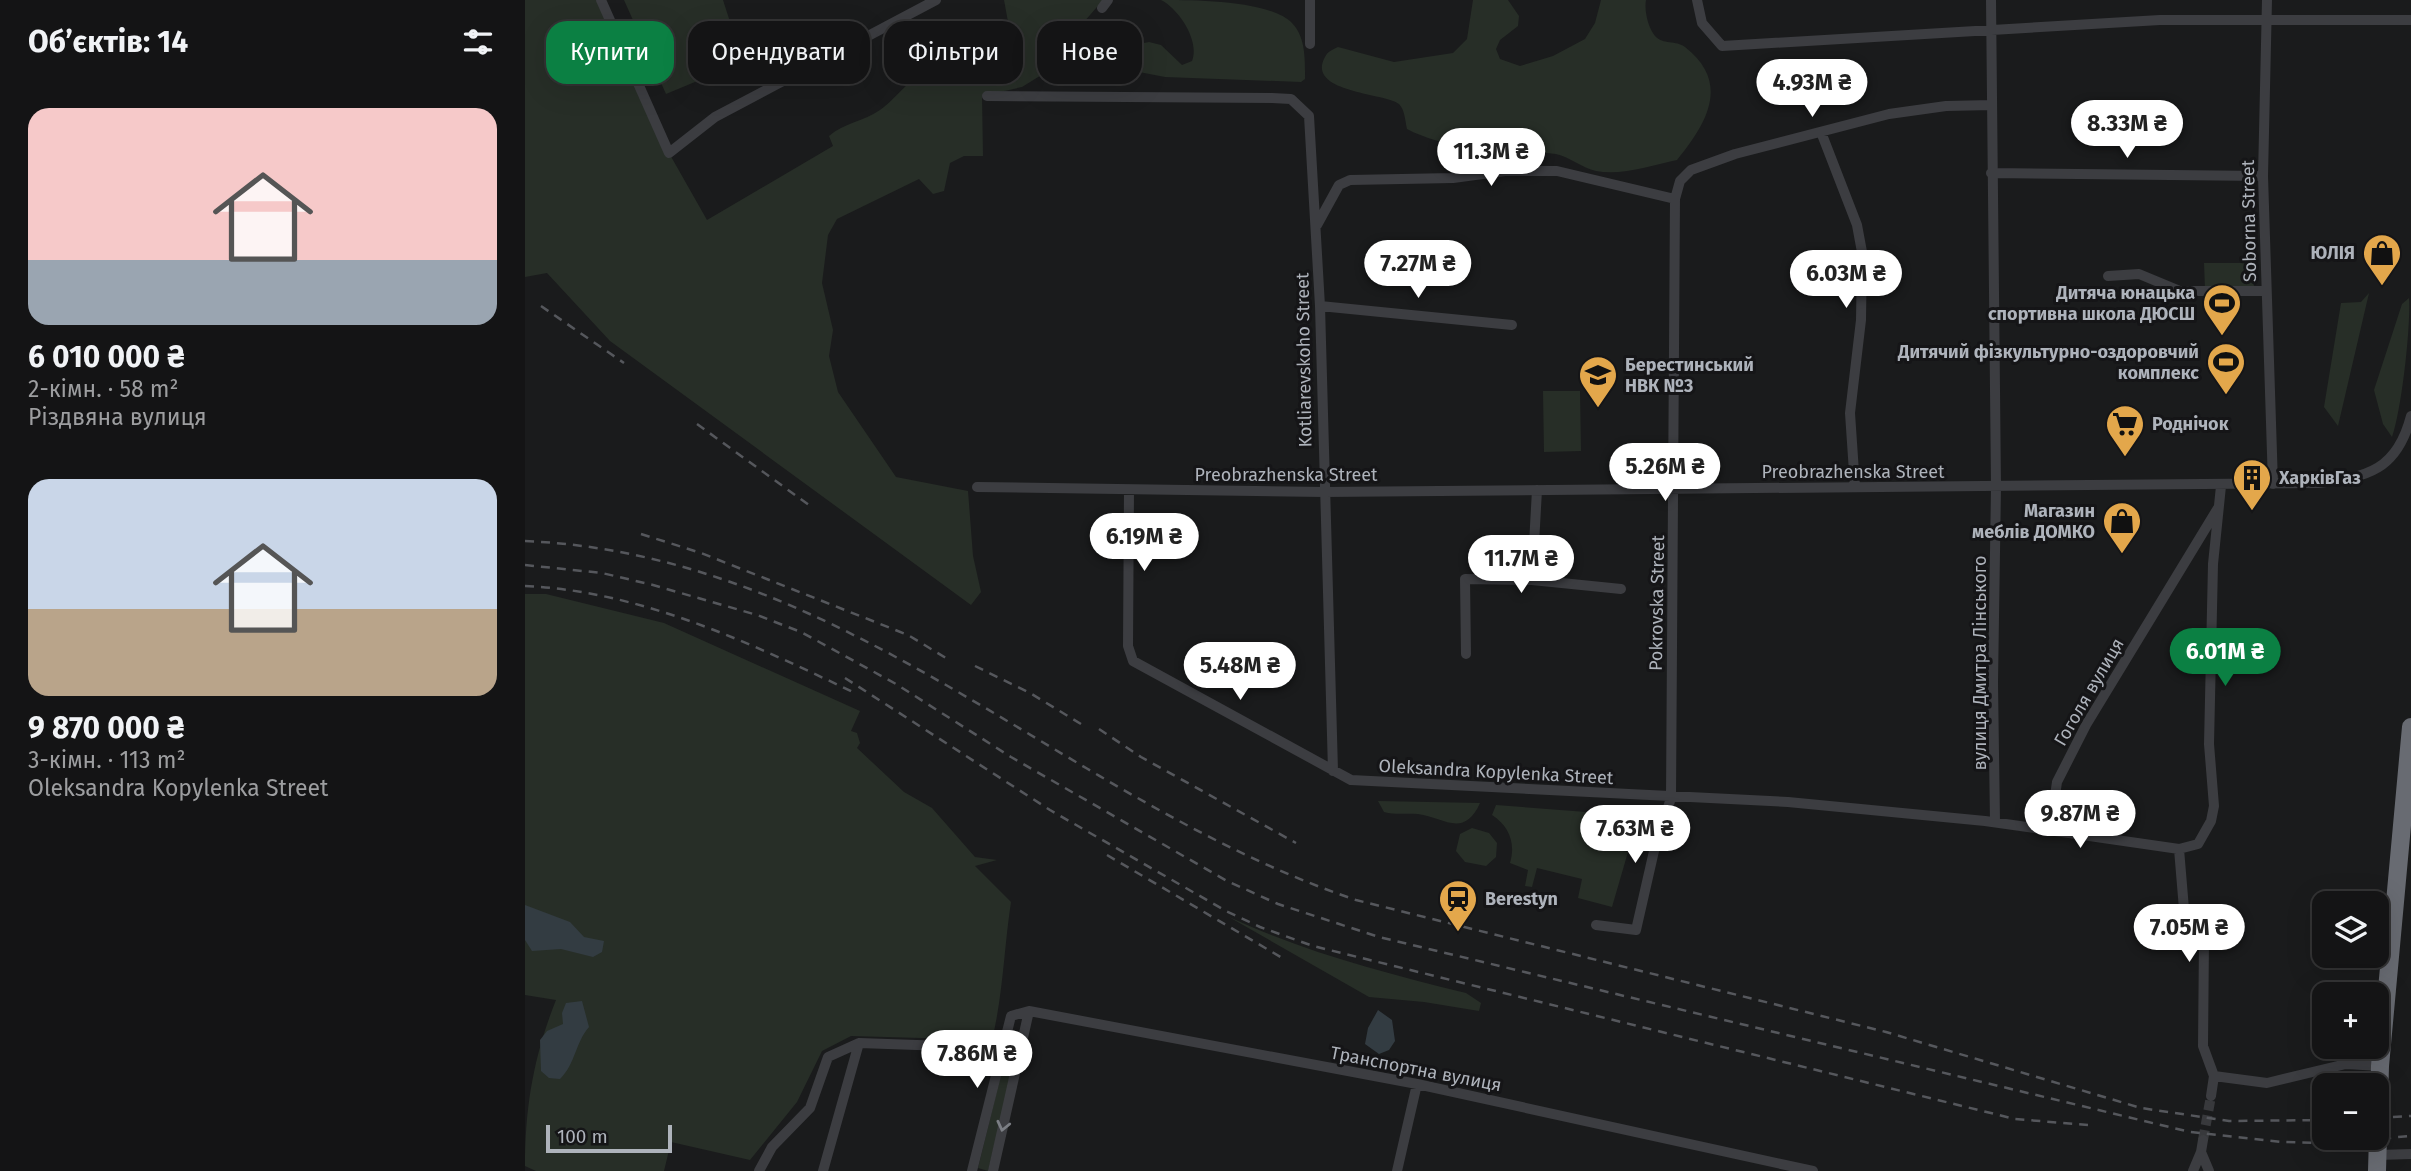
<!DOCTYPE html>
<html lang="uk">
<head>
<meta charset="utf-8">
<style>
  :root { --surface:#141415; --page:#1d1d1e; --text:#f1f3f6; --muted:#9d9ea0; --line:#333334; --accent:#0b8043 }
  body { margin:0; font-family:"Fira Sans",sans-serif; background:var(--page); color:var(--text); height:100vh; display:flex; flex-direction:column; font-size:26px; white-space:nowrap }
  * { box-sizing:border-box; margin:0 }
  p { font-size:23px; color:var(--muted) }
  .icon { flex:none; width:38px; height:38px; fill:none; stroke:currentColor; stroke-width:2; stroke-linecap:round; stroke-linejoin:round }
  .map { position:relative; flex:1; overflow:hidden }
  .drawer { display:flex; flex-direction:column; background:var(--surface); width:525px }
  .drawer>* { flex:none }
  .top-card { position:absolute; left:21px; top:21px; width:665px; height:63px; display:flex; gap:14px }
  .fabs { position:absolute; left:1787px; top:891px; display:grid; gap:14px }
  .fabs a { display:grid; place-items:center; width:77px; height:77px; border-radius:14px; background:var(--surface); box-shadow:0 7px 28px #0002,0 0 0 2px var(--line); font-size:35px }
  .scale { position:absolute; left:21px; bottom:18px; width:126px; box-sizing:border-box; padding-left:7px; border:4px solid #aeb3bb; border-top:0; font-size:19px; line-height:24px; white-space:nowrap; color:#aeb3bb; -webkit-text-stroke:5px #151517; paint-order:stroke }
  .price { position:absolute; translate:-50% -60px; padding:0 16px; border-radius:24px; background:#fff; color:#222; font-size:23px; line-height:46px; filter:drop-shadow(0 2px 4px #0008) }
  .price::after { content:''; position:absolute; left:50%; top:42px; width:21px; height:16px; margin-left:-10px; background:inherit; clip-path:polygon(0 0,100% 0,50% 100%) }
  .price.current { background:var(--accent); color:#fff }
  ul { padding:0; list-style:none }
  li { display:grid; align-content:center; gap:14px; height:371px; padding:0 28px }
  li span { display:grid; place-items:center; height:217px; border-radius:21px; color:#555 }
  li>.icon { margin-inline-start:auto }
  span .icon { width:126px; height:126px; fill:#fffc; stroke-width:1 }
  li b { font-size:30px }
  h2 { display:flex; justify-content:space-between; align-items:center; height:84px; padding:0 28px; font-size:30px }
  .pill { padding:0 24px; border-radius:21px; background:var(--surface); box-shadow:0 7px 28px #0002,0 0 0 2px var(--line); font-size:24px; line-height:63px }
  .pill.current { background:var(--accent); color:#fff }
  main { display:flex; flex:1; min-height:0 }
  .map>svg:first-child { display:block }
  .green { fill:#272e27 }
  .water { fill:#333c42 }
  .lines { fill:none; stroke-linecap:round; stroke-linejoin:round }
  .street-tunnel { stroke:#38393c; stroke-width:10; stroke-dasharray:10 5; stroke-linecap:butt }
  .street { stroke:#3c3d41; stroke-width:10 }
  .highway { stroke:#686b72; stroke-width:18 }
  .rail { stroke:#55575c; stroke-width:2.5; stroke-dasharray:9 7; stroke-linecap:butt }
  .oneway { stroke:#7b7e84 }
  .labels { text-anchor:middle; stroke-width:6; stroke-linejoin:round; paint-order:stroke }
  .street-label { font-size:18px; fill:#aeb3bb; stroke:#151517 }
  .poi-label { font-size:18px; font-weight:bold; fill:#aeb3bb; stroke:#151517; text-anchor:end }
</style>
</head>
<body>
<main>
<section class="drawer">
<h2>Об’єктів: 14<svg class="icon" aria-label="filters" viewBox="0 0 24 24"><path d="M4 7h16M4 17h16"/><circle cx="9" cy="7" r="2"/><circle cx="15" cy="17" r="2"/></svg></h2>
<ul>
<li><span style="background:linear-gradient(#f6c9c9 70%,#9aa5b1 0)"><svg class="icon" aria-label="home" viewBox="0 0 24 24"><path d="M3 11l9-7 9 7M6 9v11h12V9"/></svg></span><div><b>6 010 000 ₴</b><p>2-кімн. · 58 m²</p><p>Різдвяна вулиця</p></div></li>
<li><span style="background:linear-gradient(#c9d6e8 60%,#b9a48a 0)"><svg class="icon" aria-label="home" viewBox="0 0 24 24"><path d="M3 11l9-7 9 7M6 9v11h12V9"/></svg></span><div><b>9 870 000 ₴</b><p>3-кімн. · 113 m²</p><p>Oleksandra Kopylenka Street</p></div></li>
</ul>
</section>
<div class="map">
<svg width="1886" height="1171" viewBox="0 0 1886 1171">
  <rect width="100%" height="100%" fill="#1a1b1c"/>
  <!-- green -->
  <path class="green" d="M0 0H76L144 153 182 220 308 146 304 136C319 123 339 121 355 110 372 98 383 79 403 71L406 81 440 63 447 53 466 49 486 38 479 0H578L552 30 567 23 603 46 624 42 636 45 657 65 667 61C675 41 654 9 636 0 667 0 745 0 767 23 781 37 780 61 780 79L776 82 640 77 614 72 605 67 574 64 558 67 542 62 532 50 519 64 518 74 497 87 457 96 458 156H439L425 163 419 191 408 194 394 179 312 219 303 235 297 283 308 330 304 356 313 392 371 477 443 491 448 556 456 592 446 605 85 341 22 273 0 277Z
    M99 0H198L218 62 141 94Z
    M948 0H983L994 16 993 26 975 40 971 49 975 59 995 66 1028 56 1060 39 1070 23 1076 0H1121C1119 10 1123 28 1130 36 1138 45 1151 40 1160 47 1206 83 1182 123 1152 160 1127 165 1097 176 1071 171 1057 168 1045 157 1031 154 980 147 928 153 882 129 880 121 880 110 874 104 862 93 780 93 800 57 803 51 807 50 813 47L869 62 928 53 942 39Z
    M1679 263H1728L1729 288 1680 289Z
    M1844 293 1813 426 1799 407 1816 303 1836 302Z
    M1884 298C1886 324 1877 408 1867 437L1858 424 1849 390 1877 304Z
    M1018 391H1055L1056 451 1019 452Z
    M0 594H21L139 623 335 711 326 731 332 733 335 743 332 748 379 792 407 808 450 857 472 860 450 866 486 902C479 948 478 995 467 1040L326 1036 297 1051 272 1102 225 1160 146 1142 139 1171H11L0 1166C0 1106 9 1055 31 1000L0 995Z
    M853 801 955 803C939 839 918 817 893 814 881 813 870 815 859 812Z
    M971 805 1114 816 1108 836 1089 834 1087 849 1103 852 1087 907 1053 898 1057 879 1012 868 1007 887 1000 886 1003 870 985 863C991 843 984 826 967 815Z
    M947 828 964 833 972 843 971 857 961 866 940 862 931 851 935 834Z
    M704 917C783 953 857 972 941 993L956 1003 954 1011 899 1002 844 997Z
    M485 1057 490 1060 463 1171 453 1168 480 1058Z"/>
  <!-- water -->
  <path class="water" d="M0 905 45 922 59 937 79 941 77 952 68 957 36 949 7 951 0 940Z
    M57 1001 64 1027C50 1043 51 1063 35 1079L24 1078 16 1071 15 1040 22 1031 38 1024 37 1013 41 1003Z
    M853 1010 867 1020 870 1041 864 1050 854 1054 840 1044 843 1028Z"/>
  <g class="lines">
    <!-- street-tunnel -->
    <path class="street-tunnel" d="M1678 1140 1686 1096"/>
    <!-- street -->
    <path class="street" d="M76 0 144 153 190 117 411 0
      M785 0V44
      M1172 0 1177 23 1197 46 1635 20H1886
      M1466 0 1471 487 1468 683 1470 822
      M1742 0 1738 176 1748 484
      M577 8 583 0
      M462 96 747 98 766 99 784 116 795 306 808 771
      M1296 132 1332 225 1337 252 1336 320 1325 413 1330 487
      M1466 173 1738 176
      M792 225 814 185 825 180 928 178 980 171H1032L1150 199
      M1583 276 1614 274 1655 291H1741
      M795 306 987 325
      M452 487 799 492 1793 483C1843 477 1872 470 1886 416
      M604 490 603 646 608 661 826 780 1263 802 1460 821 1654 849 1673 844 1686 821 1689 806 1684 744 1688 564 1696 486
      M1007 580 1012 490
      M941 654 940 579 1007 580 1096 589
      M1525 830 1532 782 1561 725 1693 508
      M1654 849 1659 909 1679 940 1678 1046 1689 1076 1686 1096
      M1071 925 1111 930 1129 851 1146 798 1150 199 1155 181 1166 170 1210 154 1364 114 1421 106 1467 105
      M1689 1076 1742 1083 1821 1064 1855 1066
      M1678 1140 1676 1152 1684 1171
      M1852 1155 1886 1154
      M234 1171 247 1147 285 1108 303 1057 334 1043 479 1048
      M298 1171 334 1043
      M447 1171 486 1016 504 1011 892 1084 1288 1171
      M468 1171 504 1011
      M872 1171 892 1084
      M1668 1171 1676 1152"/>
    <!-- highway -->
    <path class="highway" d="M1852 1171 1855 1066 1886 727"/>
    <!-- rail -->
    <path class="rail" d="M16 306 99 363
      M172 424 288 508
      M116 534 176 553 383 635 421 658
      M0 541C323 555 541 802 831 900L1361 1032 1616 1108 1704 1121 1799 1120
      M0 565 77 573 128 585 232 615 276 632 371 684 486 757 702 881 753 904 854 937 1665 1132 1756 1142 1803 1143 1886 1136
      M0 586C117 591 227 644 330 693
      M450 666 505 693 556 724
      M320 678 525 810 701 911 735 927 788 946 1490 1119 1563 1125
      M574 729 616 757 771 843
      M582 855 759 959
      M1852 1118 1886 1116"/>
  </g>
  <!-- one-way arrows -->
  <defs><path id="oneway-chevron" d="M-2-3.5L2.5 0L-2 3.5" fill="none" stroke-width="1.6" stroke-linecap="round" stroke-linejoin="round" transform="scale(1.75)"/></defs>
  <use class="oneway" href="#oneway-chevron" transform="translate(478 1126) rotate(103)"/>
  <!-- icons -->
  <defs>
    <symbol id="shop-pin" viewBox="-11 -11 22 30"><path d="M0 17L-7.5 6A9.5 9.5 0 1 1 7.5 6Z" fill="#e3a74b" stroke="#151517"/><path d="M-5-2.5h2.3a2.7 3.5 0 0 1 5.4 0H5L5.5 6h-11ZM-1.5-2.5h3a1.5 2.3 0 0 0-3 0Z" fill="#111"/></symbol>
    <symbol id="stadium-pin" viewBox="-11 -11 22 30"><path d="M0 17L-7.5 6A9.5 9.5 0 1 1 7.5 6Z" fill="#e3a74b" stroke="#151517"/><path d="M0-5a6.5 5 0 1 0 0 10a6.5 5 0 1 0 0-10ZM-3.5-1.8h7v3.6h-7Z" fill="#111"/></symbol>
    <symbol id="school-pin" viewBox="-11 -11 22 30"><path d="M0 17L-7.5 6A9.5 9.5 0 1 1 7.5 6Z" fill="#e3a74b" stroke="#151517"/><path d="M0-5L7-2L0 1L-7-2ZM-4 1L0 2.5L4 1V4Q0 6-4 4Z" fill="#111"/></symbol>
    <symbol id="supermarket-pin" viewBox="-11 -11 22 30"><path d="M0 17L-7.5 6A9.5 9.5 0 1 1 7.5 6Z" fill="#e3a74b" stroke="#151517"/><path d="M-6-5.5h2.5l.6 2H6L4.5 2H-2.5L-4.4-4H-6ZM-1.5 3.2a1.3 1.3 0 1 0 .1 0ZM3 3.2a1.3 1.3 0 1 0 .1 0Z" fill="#111"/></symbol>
    <symbol id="building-pin" viewBox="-11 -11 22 30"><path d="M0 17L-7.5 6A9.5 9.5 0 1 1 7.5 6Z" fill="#e3a74b" stroke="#151517"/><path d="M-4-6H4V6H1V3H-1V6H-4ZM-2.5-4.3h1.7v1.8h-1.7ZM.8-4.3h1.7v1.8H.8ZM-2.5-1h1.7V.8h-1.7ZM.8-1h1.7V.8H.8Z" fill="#111"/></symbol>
    <symbol id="station-pin" viewBox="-11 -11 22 30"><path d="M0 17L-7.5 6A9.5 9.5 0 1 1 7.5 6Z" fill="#e3a74b" stroke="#151517"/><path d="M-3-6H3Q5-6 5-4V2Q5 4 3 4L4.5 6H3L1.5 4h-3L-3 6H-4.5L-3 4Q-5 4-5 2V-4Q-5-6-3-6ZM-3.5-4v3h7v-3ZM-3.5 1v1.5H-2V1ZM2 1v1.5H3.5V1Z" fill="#111"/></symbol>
  </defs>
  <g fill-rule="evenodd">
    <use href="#shop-pin" x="1835" y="231" width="44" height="60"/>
    <use href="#stadium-pin" x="1675" y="281" width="44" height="60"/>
    <use href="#stadium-pin" x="1679" y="340" width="44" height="60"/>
    <use href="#school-pin" x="1051" y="353" width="44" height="60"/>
    <use href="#supermarket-pin" x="1578" y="402" width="44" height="60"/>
    <use href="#building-pin" x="1705" y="456" width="44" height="60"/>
    <use href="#shop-pin" x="1575" y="499" width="44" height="60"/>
    <use href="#station-pin" x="911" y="877" width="44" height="60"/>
  </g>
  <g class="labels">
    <!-- street labels -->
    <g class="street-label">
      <text transform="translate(1724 221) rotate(-91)" y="6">Soborna Street</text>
      <text transform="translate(779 360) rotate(-91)" y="6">Kotliarevskoho Street</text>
      <text x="1328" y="478">Preobrazhenska Street</text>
      <text x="761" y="481">Preobrazhenska Street</text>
      <text transform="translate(1132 603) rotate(-89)" y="6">Pokrovska Street</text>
      <text transform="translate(1455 663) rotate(-90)" y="6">вулиця Дмитра Лінського</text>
      <text transform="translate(1564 692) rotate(-60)" y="6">Гоголя вулиця</text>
      <text transform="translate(971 772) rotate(3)" y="6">Oleksandra Kopylenka Street</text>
      <text transform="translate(891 1069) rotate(11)" y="6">Транспортна вулиця</text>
    </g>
    <!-- poi labels -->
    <g class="poi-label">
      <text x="1830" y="259">ЮЛІЯ</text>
      <text x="1670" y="299">Дитяча юнацька<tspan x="1670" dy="21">спортивна школа ДЮСШ</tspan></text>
      <text x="1674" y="358">Дитячий фізкультурно-оздоровчий<tspan x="1674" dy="21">комплекс</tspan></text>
      <text x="1100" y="371" text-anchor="start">Берестинський<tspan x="1100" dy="21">НВК №3</tspan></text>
      <text x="1627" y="430" text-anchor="start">Роднічок</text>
      <text x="1754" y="484" text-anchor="start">ХарківГаз</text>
      <text x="1570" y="517">Магазин<tspan x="1570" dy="21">меблів ДОМКО</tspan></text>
      <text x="960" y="905" text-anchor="start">Berestyn</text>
    </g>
  </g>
</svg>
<div class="fabs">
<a><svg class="icon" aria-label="layers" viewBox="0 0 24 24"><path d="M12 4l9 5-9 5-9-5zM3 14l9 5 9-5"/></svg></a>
<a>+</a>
<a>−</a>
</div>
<div class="scale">100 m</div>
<b class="price" style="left:1287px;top:119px">4.93M ₴</b>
<b class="price" style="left:1602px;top:160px">8.33M ₴</b>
<b class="price" style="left:966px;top:188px">11.3M ₴</b>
<b class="price" style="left:893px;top:300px">7.27M ₴</b>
<b class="price" style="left:1321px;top:310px">6.03M ₴</b>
<b class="price" style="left:1140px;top:503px">5.26M ₴</b>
<b class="price" style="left:619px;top:573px">6.19M ₴</b>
<b class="price" style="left:996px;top:595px">11.7M ₴</b>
<b class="price current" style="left:1700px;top:688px">6.01M ₴</b>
<b class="price" style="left:715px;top:702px">5.48M ₴</b>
<b class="price" style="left:1555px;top:850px">9.87M ₴</b>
<b class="price" style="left:1110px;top:865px">7.63M ₴</b>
<b class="price" style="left:1664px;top:964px">7.05M ₴</b>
<b class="price" style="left:452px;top:1090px">7.86M ₴</b>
<div class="top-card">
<a class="pill current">Купити</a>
<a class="pill">Орендувати</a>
<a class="pill">Фільтри</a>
<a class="pill">Нове</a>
</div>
</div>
</main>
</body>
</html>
